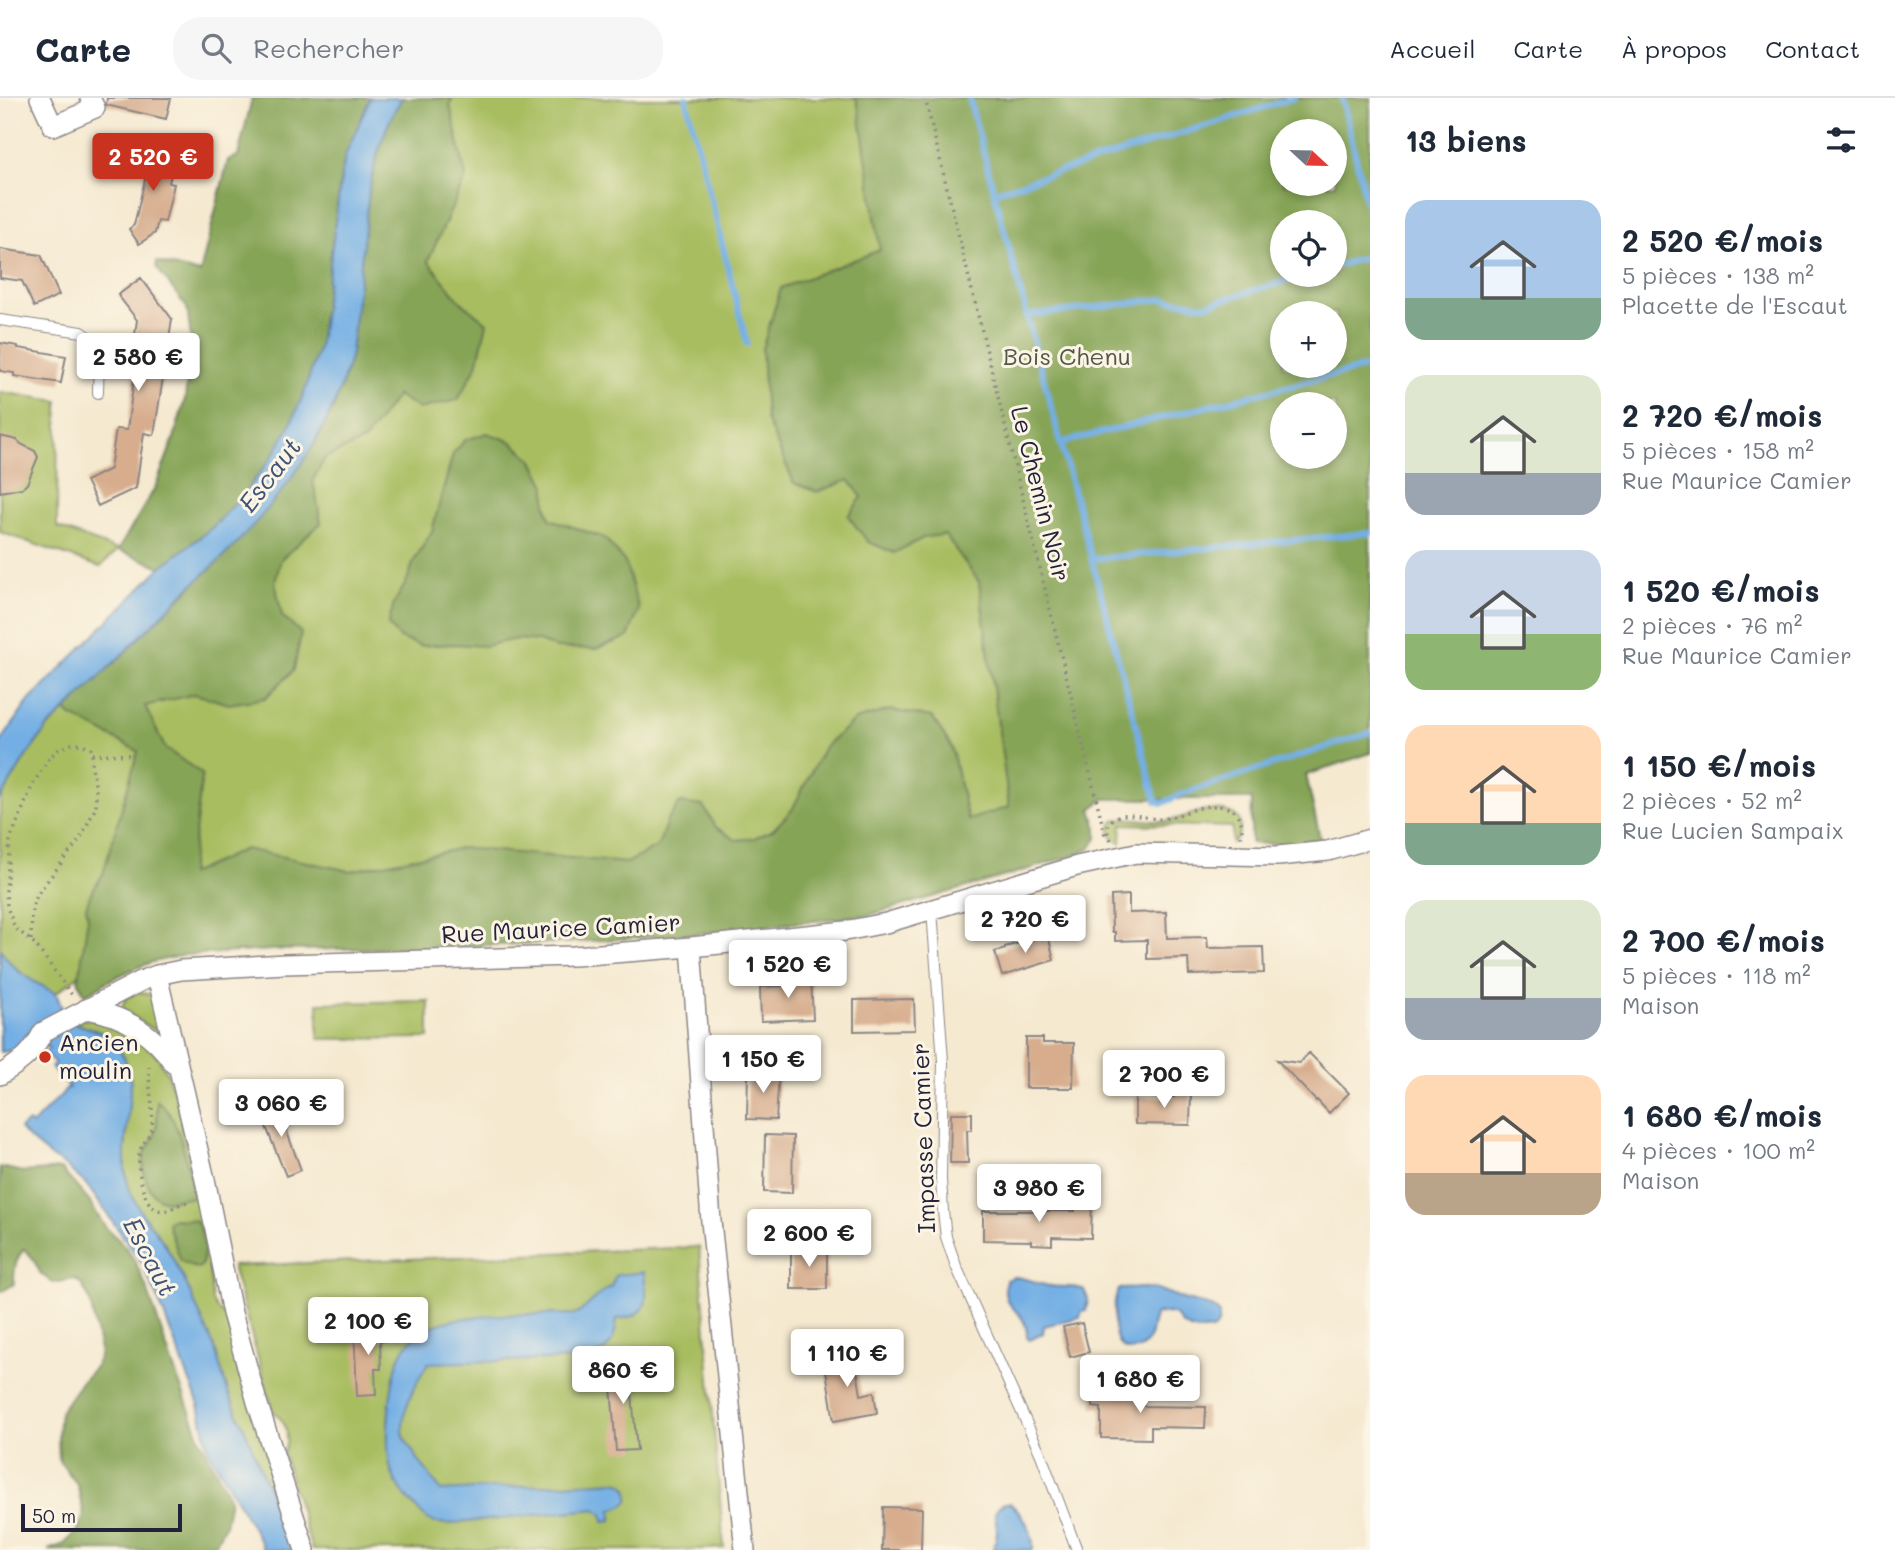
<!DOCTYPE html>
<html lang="fr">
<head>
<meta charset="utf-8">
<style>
  :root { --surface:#fff; --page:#f6f6f7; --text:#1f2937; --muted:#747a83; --line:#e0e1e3; --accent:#c8321e }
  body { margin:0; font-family:Mali,sans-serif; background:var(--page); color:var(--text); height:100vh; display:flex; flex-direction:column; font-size:26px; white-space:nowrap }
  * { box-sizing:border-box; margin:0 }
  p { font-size:23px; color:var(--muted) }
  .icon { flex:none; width:38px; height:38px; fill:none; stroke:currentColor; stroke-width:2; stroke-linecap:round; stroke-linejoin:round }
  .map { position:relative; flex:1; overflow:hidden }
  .sheet { display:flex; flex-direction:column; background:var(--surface); width:525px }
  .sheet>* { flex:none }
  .needle { width:46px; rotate:112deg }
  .tools { position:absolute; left:1270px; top:21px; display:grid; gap:14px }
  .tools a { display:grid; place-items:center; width:77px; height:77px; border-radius:50%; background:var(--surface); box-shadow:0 4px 10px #0003; font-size:35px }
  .scale { position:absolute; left:21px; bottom:18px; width:161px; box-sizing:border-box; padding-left:7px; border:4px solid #22223b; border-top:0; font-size:19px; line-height:24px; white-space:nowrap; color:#22223b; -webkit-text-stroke:5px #fcf5e5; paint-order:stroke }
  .price { position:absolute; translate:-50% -60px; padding:0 16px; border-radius:7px; background:#fff; color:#222; font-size:23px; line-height:46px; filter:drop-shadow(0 2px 4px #0008) }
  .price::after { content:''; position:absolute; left:50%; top:42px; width:21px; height:16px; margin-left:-10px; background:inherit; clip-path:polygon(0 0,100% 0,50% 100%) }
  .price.on { background:var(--accent); color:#fff }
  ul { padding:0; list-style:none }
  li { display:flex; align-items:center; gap:21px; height:175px; padding:0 35px }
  li span { display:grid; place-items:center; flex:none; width:196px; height:140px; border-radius:21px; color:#555 }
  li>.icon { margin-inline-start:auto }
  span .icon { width:84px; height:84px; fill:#fffc; stroke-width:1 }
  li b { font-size:30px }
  h2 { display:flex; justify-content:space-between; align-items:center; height:84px; padding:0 35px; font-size:30px }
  header { display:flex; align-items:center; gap:42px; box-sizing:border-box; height:98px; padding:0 35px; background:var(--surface); border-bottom:2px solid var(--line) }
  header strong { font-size:33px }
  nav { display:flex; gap:38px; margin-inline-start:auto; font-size:24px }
  .search { width:490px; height:63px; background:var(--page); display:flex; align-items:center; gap:18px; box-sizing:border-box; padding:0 24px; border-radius:28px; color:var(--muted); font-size:26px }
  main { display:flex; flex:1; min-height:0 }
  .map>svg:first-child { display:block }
  .green { fill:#a8bd61; stroke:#65704e; stroke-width:2; fill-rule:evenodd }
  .forest { fill:#86a457; stroke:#546349; stroke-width:2; fill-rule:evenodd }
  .water { fill:#73afe4; stroke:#4a6890; stroke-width:2 }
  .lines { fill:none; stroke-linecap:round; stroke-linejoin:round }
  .stream { stroke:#73afe4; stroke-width:6 }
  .building { fill:#d7ad8e }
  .lane-casing { stroke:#8c8686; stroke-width:12 }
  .street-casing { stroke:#8c8686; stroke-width:22 }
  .path { stroke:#8c8686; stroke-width:3.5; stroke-dasharray:2 5; stroke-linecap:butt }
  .lane { stroke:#fff; stroke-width:10 }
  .street { stroke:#fff; stroke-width:19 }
  .poi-dot { fill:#c8321e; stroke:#fcf5e5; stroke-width:2.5 }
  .labels { text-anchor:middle; stroke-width:6; stroke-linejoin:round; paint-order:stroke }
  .park-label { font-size:24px; fill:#515848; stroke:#fcf5e5 }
  .street-label { font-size:24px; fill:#22223b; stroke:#fcf5e5 }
  .poi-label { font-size:24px; fill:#22223b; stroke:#fcf5e5; text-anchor:start }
  .water-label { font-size:26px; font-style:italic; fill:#3e5376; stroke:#fcf5e5 }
</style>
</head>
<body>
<header>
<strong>Carte</strong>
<div class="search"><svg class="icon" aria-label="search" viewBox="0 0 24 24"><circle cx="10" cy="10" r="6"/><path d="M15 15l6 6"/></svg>Rechercher</div>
<nav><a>Accueil</a><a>Carte</a><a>À propos</a><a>Contact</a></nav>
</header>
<main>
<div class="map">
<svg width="1370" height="1452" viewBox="0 0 1370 1452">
  <rect width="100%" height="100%" fill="#fcf5e5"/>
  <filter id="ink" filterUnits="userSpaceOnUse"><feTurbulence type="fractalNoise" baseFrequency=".0143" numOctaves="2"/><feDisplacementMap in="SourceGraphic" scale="14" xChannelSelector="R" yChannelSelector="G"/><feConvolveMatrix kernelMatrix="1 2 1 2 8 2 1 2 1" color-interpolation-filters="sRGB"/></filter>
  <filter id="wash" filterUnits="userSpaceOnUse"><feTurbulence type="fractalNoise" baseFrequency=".00686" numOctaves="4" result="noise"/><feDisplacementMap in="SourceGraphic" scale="28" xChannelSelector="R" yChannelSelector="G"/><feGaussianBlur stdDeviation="1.57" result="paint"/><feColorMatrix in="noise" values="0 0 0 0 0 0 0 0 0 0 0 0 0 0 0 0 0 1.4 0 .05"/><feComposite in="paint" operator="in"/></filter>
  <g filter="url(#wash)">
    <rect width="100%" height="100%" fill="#f5e9d0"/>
    <!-- green -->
    <path class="green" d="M402 0H1370V655L1306 677 1320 741 1281 746 1251 745 1252 701H1104L1091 711 1097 731V740L1090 751 1074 757 1012 776 869 817 693 836 574 844 406 850 270 852 185 857 152 864 133 871 112 881 85 897 79 885 78 878 56 895C33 884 12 873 0 850V702L8 687 25 660 48 629 108 572 345 277ZM1283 33H1335V86H1283ZM1283 124H1335V177H1283ZM1283 215H1335V268H1283ZM1283 306H1335V359H1283Z
      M0 294 58 303 57 429 118 452 100 469 0 434Z
      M1206 712C1220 712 1243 712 1240 731 1239 738 1237 742 1232 745V729L1122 726 1121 745C1111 741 1107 733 1114 723 1131 717 1149 725 1167 723 1180 721 1193 715 1206 712Z
      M139 894 149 896 152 900 162 937 123 912C121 900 130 897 139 894Z
      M429 903V940L318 941V905Z
      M84 921 101 922 136 938 157 958 167 975 176 1001 202 1114 208 1145 212 1203 217 1211 225 1217 301 1452H293L246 1334 228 1294 214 1248 165 1146 141 1114 129 1092 125 1072V1051L130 996 129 972 120 953 74 925Z
      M699 1149 724 1450 675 1452H312L283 1355C290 1337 288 1326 273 1313L232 1168Z"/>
    <!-- forest -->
    <path class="forest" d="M252 0H370L345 58 340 87 319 249 304 295 287 334 272 359 243 397 212 430 161 469 118 452 155 390 174 340 185 301 188 274 191 241 187 210 156 169 157 164 200 175 228 62 238 58Z
      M402 0H452L450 7 466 79 428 163 460 203 487 225 477 267 458 302 419 311 397 297 365 342 325 360 313 382 321 425 281 461 275 484 282 518 301 535 294 572 265 600 229 606 195 596 145 608 165 650 202 676 190 776 245 751 350 773 462 750 627 765 658 748 667 723 680 705 703 708 716 729 736 742 754 740 773 732 792 712 824 649 855 622 890 612 932 619 951 648 968 722 1009 709 979 484 945 437 925 439 894 455 868 444 848 418 862 399 849 382 817 394 794 385 766 321 762 251 781 190 880 152 859 12 856 0H1370V655L1306 677 1320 741 1281 746 1251 745 1252 701H1104L1091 711 1097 731V740L1090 751 1074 757 1012 776 869 817 693 836 574 844 406 850 270 852 185 857 152 864 133 871 112 881 85 897 79 885V878L88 820 86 809 90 797 103 776 138 653 70 617 66 612 206 474 314 348 334 308 345 277 351 255 369 92C375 60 384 28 402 0ZM1283 33H1335V86H1283ZM1283 124H1335V177H1283ZM1283 215H1335V268H1283ZM1283 306H1335V359H1283Z
      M487 335 510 343 532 361 546 388V406L550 421 605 440 625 464 639 511 628 539 596 551 556 550 539 543 516 541 484 548 455 546 421 548 399 540 388 527 394 505 406 485 414 463 432 433 453 356 465 342Z
      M157 1003C181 1018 187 1068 193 1095V1099L190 1100C180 1098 173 1105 163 1102 147 1097 140 1070 145 1055 147 1048 153 1043 155 1036 158 1026 157 1014 157 1003Z
      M0 1069 23 1074 61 1071 89 1103 105 1129 122 1145 135 1163 147 1191 172 1265 201 1343 230 1401 225 1427 216 1445 192 1452H48L64 1446 77 1434 84 1417 77 1386 59 1363 58 1335 60 1314 82 1283 96 1268 100 1254 90 1202 82 1187 75 1181 53 1185 41 1176 32 1159 24 1151C15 1161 14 1173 14 1186L3 1193 0 1192Z
      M173 1121 195 1122C205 1132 207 1157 200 1169L195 1170 181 1163 169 1130 168 1124Z"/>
    <!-- water -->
    <path class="water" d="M370 0H402C384 28 375 60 369 92L351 255C332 332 286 395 231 451 216 467 199 480 184 495 139 540 94 585 48 629L25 660 0 702V645L29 603 161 469 212 430 243 397 272 359 287 334 304 295 319 249 340 87 345 58Z
      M0 850C12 873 33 884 56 895L63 913 74 925 100 934 108 939 115 945 125 961 131 983 125 1051V1072L129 1092 141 1114 165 1146 185 1183 214 1248 228 1294 246 1334 293 1452H263L260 1443 208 1351 199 1307 156 1196 142 1165 86 1086 63 1066 51 1059 27 1039 20 1031 28 1024 32 1027 69 989 51 969 55 965 45 955 49 950 44 948 48 939 39 925 30 944 11 953 0 954Z
      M644 1174C647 1202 652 1218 617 1221 615 1246 607 1258 580 1261L428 1265C417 1283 398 1316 404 1338 407 1349 433 1381 441 1393L615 1383C625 1386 629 1391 629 1401L624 1407 612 1412V1422L604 1423 603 1416 595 1411 448 1426C441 1425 434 1426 428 1421 418 1414 399 1392 394 1380 382 1356 389 1278 402 1255 405 1248 414 1239 420 1235 449 1212 538 1217 577 1216 590 1207 598 1195 611 1189L616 1177Z
      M1014 1179C1027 1180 1037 1185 1049 1188 1061 1190 1073 1187 1084 1192L1088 1201 1086 1213 1082 1214 1080 1219 1044 1228 1043 1235 1030 1242 1027 1240C1028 1208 999 1215 1006 1182Z
      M1145 1190 1157 1191 1186 1202 1212 1209 1216 1212 1219 1217V1223L1217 1228 1212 1232 1202 1233 1190 1231 1182 1226 1175 1217 1169 1215 1156 1216C1150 1226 1154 1237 1145 1246 1141 1250 1135 1252 1130 1252 1109 1253 1112 1201 1119 1191Z
      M1004 1405H1010C1024 1418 1034 1433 1033 1452H993C994 1446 997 1439 997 1433 997 1419 989 1416 1004 1405Z"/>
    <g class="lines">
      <!-- stream -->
      <path class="stream" d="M686 0 747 246
        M969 0 1156 703 1163 705 1182 696 1370 635
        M1342 0 1370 120
        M994 94 1294 0
        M1335 168 1370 158
        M1026 218 1162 201 1205 207 1306 177
        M1060 345 1370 268
        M1091 461 1370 435"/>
    </g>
    <g id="blocks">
      <!-- building -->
      <path class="building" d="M107 0H171L166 21 106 7Z
        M136 50 175 60 169 85 174 86 165 124 158 123 155 135 139 146 129 131 134 127 147 73 132 69Z
        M0 151 41 157 59 197 34 209 22 183 0 180Z
        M141 180 172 221 154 337 144 335 136 390 98 408 86 383 110 371 116 331 127 332 138 252 133 251 137 222 118 197Z
        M0 245 18 248V250L66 258 61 285 14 278V275L0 273Z
        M0 338 17 342 21 346 35 353 38 359 27 386 22 390 0 394Z
        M1129 797V815L1166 814 1167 840 1207 839 1208 850 1263 849 1264 875 1189 877 1188 860 1147 861V842L1115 843V834H1112L1111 798Z
        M1048 837 1054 862 1002 878 995 854 1005 851V849Z
        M811 877 813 921 761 923 760 889 785 888V878Z
        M914 901 915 932 854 933V902Z
        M1026 940H1043V945H1074L1073 990H1026Z
        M1309 955 1349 995 1329 1015 1317 1002 1316 1003 1277 962 1299 965Z
        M748 972 779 973 776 1022 747 1021Z
        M1174 994H1191L1190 1027 1135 1026V999H1174Z
        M277 1008 278 1011 282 1010 287 1024 284 1026 301 1072 286 1078 260 1014Z
        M951 1015H972V1032H967L968 1065H950Z
        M765 1037 793 1038 792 1095 764 1094Z
        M1075 1101H1092L1091 1140 1052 1139V1147L1031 1146V1143L983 1142V1113H1075Z
        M791 1151 827 1152V1191H791Z
        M1082 1225 1089 1254 1070 1259 1063 1229Z
        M384 1226 385 1243H380L381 1271H375L376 1297 357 1298 354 1227Z
        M854 1255 861 1297 874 1294 877 1315 834 1323 824 1260Z
        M629 1262 637 1352 616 1353 609 1263Z
        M1093 1290 1142 1291 1141 1308 1206 1309 1205 1330 1151 1329V1341L1101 1340V1310L1093 1309Z
        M883 1409 922 1410 921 1452H882Z"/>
    </g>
  </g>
  <g filter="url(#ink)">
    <use href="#blocks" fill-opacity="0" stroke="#8c8686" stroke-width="2"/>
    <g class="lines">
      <defs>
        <path id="lane" d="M0 222 82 234C103 247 98 273 98 295
          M932 812 943 963 941 1081 943 1113 946 1139 956 1168 1041 1357 1077 1452"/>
        <path id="street" d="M40 0 53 28 95 10 90 0
          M691 849 711 1123 745 1452
          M157 877 206 1086 232 1215 257 1304 305 1452
          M86 911C122 917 153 934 174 966
          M0 977C21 964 32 956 43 934L141 883 157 877 181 872 285 866 574 858 691 849 845 833 886 825 1077 768 1136 755 1278 758 1328 753 1370 741"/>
      </defs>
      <!-- lane casing -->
      <use href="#lane" class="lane-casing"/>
      <!-- street casing -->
      <use href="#street" class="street-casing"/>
      <!-- path -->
      <path class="path" d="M925 0 1106 741
        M92 656 133 657
        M1111 742C1107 735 1105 728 1112 722 1123 711 1146 721 1160 721 1176 720 1188 712 1203 709 1227 705 1246 712 1241 739
        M31 842 32 809 38 795 80 741 96 709V693L92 668V656L91 651 83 646H72L58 652 50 659 33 686 10 742 6 793 7 809 15 830 35 846 72 897
        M149 968C148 988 154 1008 152 1028 151 1039 143 1043 140 1053 136 1066 142 1108 158 1112 170 1116 176 1104 189 1105"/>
      <!-- lane -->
      <use href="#lane" class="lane"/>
      <!-- street -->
      <use href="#street" class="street"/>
    </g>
  </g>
  <!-- markers -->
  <circle class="poi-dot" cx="45" cy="959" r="7"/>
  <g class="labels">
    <!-- park labels -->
    <g class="park-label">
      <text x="1067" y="267">Bois Chenu</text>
    </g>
    <!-- street labels -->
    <g class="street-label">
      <text transform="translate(1040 396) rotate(76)" y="8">Le Chemin Noir</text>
      <text transform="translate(561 831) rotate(-3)" y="8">Rue Maurice Camier</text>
      <text transform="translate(924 1040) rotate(-92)" y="8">Impasse Camier</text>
    </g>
    <!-- poi labels -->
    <g class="poi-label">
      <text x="59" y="953">Ancien<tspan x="59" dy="28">moulin</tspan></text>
    </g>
    <!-- water labels -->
    <g class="water-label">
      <text transform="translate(270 377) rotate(-53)" y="9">Escaut</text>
      <text transform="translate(150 1159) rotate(62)" y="9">Escaut</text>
    </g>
  </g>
</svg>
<div class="tools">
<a><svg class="needle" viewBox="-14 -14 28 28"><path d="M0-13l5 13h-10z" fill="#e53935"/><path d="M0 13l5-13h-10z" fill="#747a83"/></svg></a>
<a><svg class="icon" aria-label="locate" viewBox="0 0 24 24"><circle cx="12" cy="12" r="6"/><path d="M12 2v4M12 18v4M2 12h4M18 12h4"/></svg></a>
<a>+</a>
<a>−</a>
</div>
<div class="scale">50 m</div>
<b class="price on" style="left:153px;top:95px">2 520 €</b>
<b class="price" style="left:138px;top:295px">2 580 €</b>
<b class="price" style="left:1025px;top:857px">2 720 €</b>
<b class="price" style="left:788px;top:902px">1 520 €</b>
<b class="price" style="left:763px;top:997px">1 150 €</b>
<b class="price" style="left:1164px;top:1012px">2 700 €</b>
<b class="price" style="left:281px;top:1041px">3 060 €</b>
<b class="price" style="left:1039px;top:1126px">3 980 €</b>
<b class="price" style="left:809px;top:1171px">2 600 €</b>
<b class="price" style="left:368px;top:1259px">2 100 €</b>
<b class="price" style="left:847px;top:1291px">1 110 €</b>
<b class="price" style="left:623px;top:1308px">860 €</b>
<b class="price" style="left:1140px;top:1317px">1 680 €</b>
</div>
<section class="sheet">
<h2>13 biens<svg class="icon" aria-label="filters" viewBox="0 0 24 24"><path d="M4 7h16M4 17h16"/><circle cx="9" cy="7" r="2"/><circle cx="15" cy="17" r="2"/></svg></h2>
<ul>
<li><span style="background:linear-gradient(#a9c7e8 70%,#7fa58c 0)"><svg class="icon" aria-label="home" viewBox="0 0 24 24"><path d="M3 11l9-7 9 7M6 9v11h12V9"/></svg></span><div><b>2 520 €/mois</b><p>5 pièces · 138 m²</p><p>Placette de l'Escaut</p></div></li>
<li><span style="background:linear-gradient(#dfe7d0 70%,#9aa5b1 0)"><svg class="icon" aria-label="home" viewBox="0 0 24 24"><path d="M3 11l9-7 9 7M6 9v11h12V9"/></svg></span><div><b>2 720 €/mois</b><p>5 pièces · 158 m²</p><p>Rue Maurice Camier</p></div></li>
<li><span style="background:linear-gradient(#c9d6e8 60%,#8fb573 0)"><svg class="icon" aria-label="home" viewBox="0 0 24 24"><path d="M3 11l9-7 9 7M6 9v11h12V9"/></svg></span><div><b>1 520 €/mois</b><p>2 pièces · 76 m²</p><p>Rue Maurice Camier</p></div></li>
<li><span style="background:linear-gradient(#ffd9b3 70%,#7fa58c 0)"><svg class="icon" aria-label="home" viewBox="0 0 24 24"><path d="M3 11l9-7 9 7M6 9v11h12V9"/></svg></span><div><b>1 150 €/mois</b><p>2 pièces · 52 m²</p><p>Rue Lucien Sampaix</p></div></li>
<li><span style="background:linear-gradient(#dfe7d0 70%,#9aa5b1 0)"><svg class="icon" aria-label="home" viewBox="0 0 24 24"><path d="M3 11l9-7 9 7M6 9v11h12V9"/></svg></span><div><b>2 700 €/mois</b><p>5 pièces · 118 m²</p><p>Maison</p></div></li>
<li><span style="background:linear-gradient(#ffd9b3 70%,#b9a48a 0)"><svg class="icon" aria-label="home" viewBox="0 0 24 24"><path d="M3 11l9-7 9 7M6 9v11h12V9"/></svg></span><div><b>1 680 €/mois</b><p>4 pièces · 100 m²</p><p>Maison</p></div></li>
</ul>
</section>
</main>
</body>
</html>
